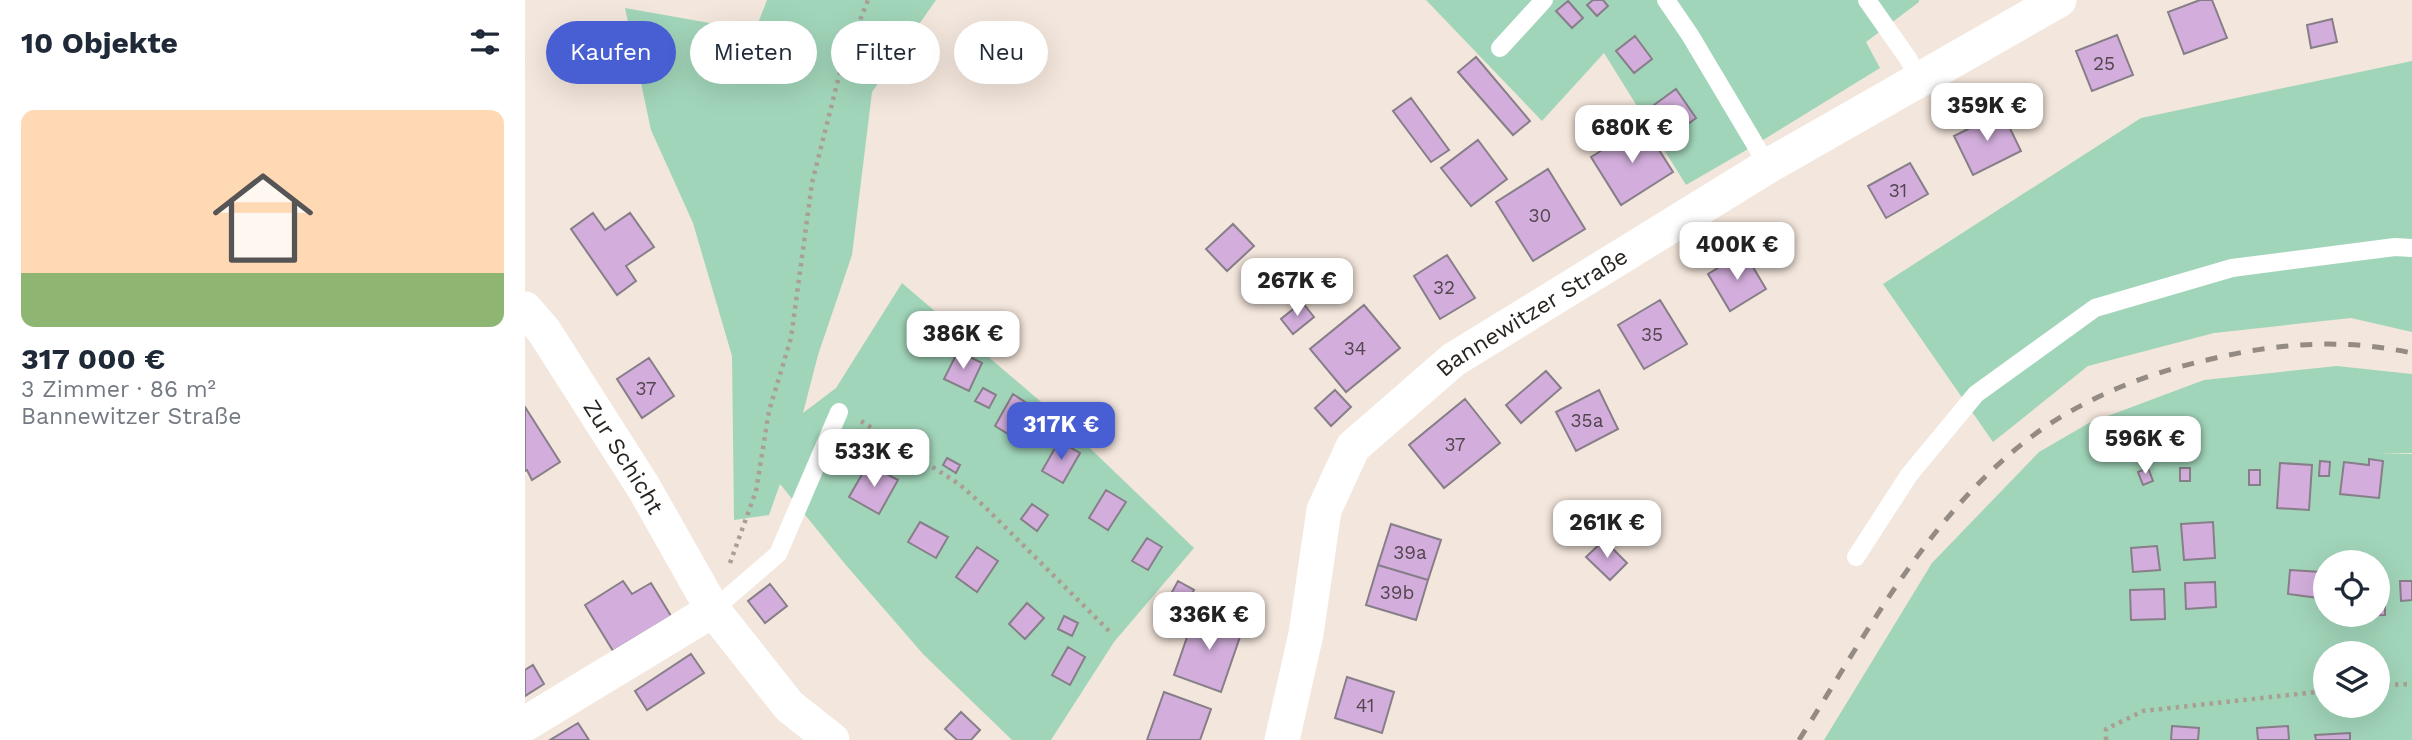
<!DOCTYPE html>
<html lang="de">
<head>
<meta charset="utf-8">
<style>
  :root { --surface:#fff; --page:#f6f6f7; --text:#1f2937; --muted:#747a83; --accent:#475fd3 }
  body { margin:0; font-family:"Work Sans",sans-serif; background:var(--page); color:var(--text); height:100vh; display:flex; flex-direction:column; font-size:26px; white-space:nowrap }
  * { box-sizing:border-box; margin:0 }
  p { font-size:23px; color:var(--muted) }
  .icon { flex:none; width:38px; height:38px; fill:none; stroke:currentColor; stroke-width:2; stroke-linecap:round; stroke-linejoin:round }
  .map { position:relative; flex:1; overflow:hidden }
  .sheet { display:flex; flex-direction:column; background:var(--surface); width:525px }
  .sheet>* { flex:none }
  .hud { position:absolute; left:21px; top:21px; width:665px; height:63px; display:flex; gap:14px }
  .controls { position:absolute; left:1788px; top:550px; display:grid; gap:14px }
  .controls a { display:grid; place-items:center; width:77px; height:77px; border-radius:50%; background:var(--surface); box-shadow:0 7px 28px #0002; font-size:35px }
  .price { position:absolute; translate:-50% -60px; padding:0 16px; border-radius:14px; background:#fff; color:#222; font-size:23px; line-height:46px; filter:drop-shadow(0 2px 4px #0008) }
  .price::after { content:''; position:absolute; left:50%; top:42px; width:21px; height:16px; margin-left:-10px; background:inherit; clip-path:polygon(0 0,100% 0,50% 100%) }
  .price.selected { background:var(--accent); color:#fff }
  ul { padding:0; list-style:none }
  li { display:grid; align-content:center; gap:14px; height:371px; padding:0 21px }
  li span { display:grid; place-items:center; height:217px; border-radius:14px; color:#555 }
  li>.icon { margin-inline-start:auto }
  span .icon { width:126px; height:126px; fill:#fffc; stroke-width:1 }
  li b { font-size:30px }
  h2 { display:flex; justify-content:space-between; align-items:center; height:84px; padding:0 21px; font-size:30px }
  .chip { padding:0 24px; border-radius:32px; background:var(--surface); box-shadow:0 7px 28px #0002; font-size:24px; line-height:63px }
  .chip.selected { background:var(--accent); color:#fff }
  main { display:flex; flex:1; min-height:0 }
  .map>svg:first-child { display:block }
  .green { fill:#a1d5b9; fill-rule:evenodd }
  .building { fill:#d3aedc; stroke:#867e88; stroke-width:2 }
  .lines { fill:none; stroke-linecap:round; stroke-linejoin:round }
  .path { stroke:#a99f97; stroke-width:4.5; stroke-dasharray:3.5 5; stroke-linecap:butt }
  .service { stroke:#fff; stroke-width:18 }
  .minor { stroke:#fff; stroke-width:35 }
  .rail { stroke:#948b84; stroke-width:5; stroke-dasharray:12 12; stroke-linecap:butt }
  .labels { text-anchor:middle; stroke-width:6; stroke-linejoin:round; paint-order:stroke }
  .number-label { font-size:19px; fill:#53464f }
  .street-label { font-size:23px; fill:#282420; stroke:#fef4ec }
</style>
</head>
<body>
<main>
<section class="sheet">
<h2>10 Objekte<svg class="icon" aria-label="filters" viewBox="0 0 24 24"><path d="M4 7h16M4 17h16"/><circle cx="9" cy="7" r="2"/><circle cx="15" cy="17" r="2"/></svg></h2>
<ul>
<li><span style="background:linear-gradient(#ffd9b3 75%,#8fb573 0)"><svg class="icon" aria-label="home" viewBox="0 0 24 24"><path d="M3 11l9-7 9 7M6 9v11h12V9"/></svg></span><div><b>317 000 €</b><p>3 Zimmer · 86 m²</p><p>Bannewitzer Straße</p></div></li>
</ul>
</section>
<div class="map">
<svg width="1887" height="740" viewBox="0 0 1887 740">
  <rect width="100%" height="100%" fill="#f3e6dc"/>
  <!-- green -->
  <path class="green" d="M242 0H411L347 92 327 255 293 355 278 413 311 388 377 283 522 407 669 548 589 642 526 740H487L398 654 320 564 255 484 244 515 209 520 207 356 168 223 126 130 100 8 230 31Z
    M901 0H1394V2L1341 42 1355 68 1230 145 1161 185 1079 53 1017 121Z
    M1887 61V332L1826 318 1689 333 1563 366 1468 442 1358 284 1616 118Z
    M1812 366 1887 374V453H1852L1887 454V740H1299L1407 563 1514 452 1564 423 1679 380ZM1801 562H1853V614H1801ZM1801 653H1853V705H1801Z"/>
  <!-- building -->
  <path class="building" d="M1068 0H1078L1083 6 1072 16 1062 5Z
    M1675 0H1687L1702 38 1659 54 1643 12Z
    M1043 1 1058 18 1047 28 1031 11Z
    M1807 19 1812 42 1786 48 1782 25Z
    M1592 35 1608 75 1567 91 1551 51Z
    M1110 36 1127 59 1109 73 1091 51Z
    M951 57 1005 121 988 135 933 72Z
    M1151 89 1171 118 1150 134 1129 105Z
    M886 98 924 150 906 162 868 111Z
    M1477 112 1496 151 1448 175 1429 136Z
    M1118 125 1148 172 1096 205 1066 157Z
    M953 140 982 179 946 206 916 168Z
    M1385 163 1403 194 1361 218 1343 186Z
    M1023 169 1060 229 1008 261 971 202Z
    M68 213 80 230 105 213 129 247 101 266 111 281 92 295 46 229Z
    M708 224 729 246 702 271 681 249Z
    M1219 252 1241 289 1205 311 1183 274Z
    M922 255 950 298 915 319 889 276Z
    M1135 300 1162 344 1119 369 1093 325Z
    M777 302 789 317 768 334 756 319Z
    M839 305 875 348 821 392 785 349Z
    M433 351 457 363 444 391 419 379Z
    M124 358 149 396 117 418 92 379Z
    M1021 371 1036 388 996 423 981 405Z
    M458 388 471 395 464 408 450 401Z
    M810 390 826 407 806 426 790 408Z
    M1074 390 1093 429 1051 451 1031 412Z
    M488 394 506 406 488 437 470 426Z
    M940 399 975 443 919 488 884 445Z
    M0 407 35 462 7 480 2 470 0 471Z
    M534 441 555 453 538 483 517 471Z
    M422 458 435 465 431 473 418 465Z
    M1844 459 1858 461 1854 498 1815 494 1819 462 1844 465Z
    M1795 461 1805 462 1804 476H1794Z
    M1755 463 1787 465 1784 510 1752 508Z
    M343 464 373 480 354 514 324 497Z
    M1623 468 1628 481 1618 485 1613 472Z
    M1655 468H1665V481H1655Z
    M1724 470H1735V485H1724Z
    M581 490 601 502 583 530 564 518Z
    M507 504 523 515 512 531 496 519Z
    M395 522 423 537 411 558 383 542Z
    M1688 522 1690 558 1659 560 1656 524Z
    M866 524 916 540 903 580 853 565Z
    M622 538 637 547 623 570 607 561Z
    M1079 540 1102 563 1085 580 1061 557Z
    M1632 546 1635 570 1608 572 1606 548Z
    M452 547 473 561 452 592 431 577Z
    M853 565 903 580 891 620 841 605Z
    M1765 570 1796 572 1794 598 1763 594Z
    M1853 578H1860V615L1818 616 1853 614Z
    M98 581 107 594 126 583 146 616 88 651 60 605Z
    M653 581 669 590 656 613 640 605Z
    M1875 581H1887V600L1876 601Z
    M1690 582 1691 607 1661 609 1660 583Z
    M245 584 262 606 240 623 223 601Z
    M1639 589 1640 619 1606 620 1605 590Z
    M502 603 519 618 500 639 484 624Z
    M671 611 718 628 696 692 649 675Z
    M539 616 553 623 547 636 533 629Z
    M543 647 560 657 545 685 527 675Z
    M166 654 179 673 122 710 110 691Z
    M8 665 19 684 0 696V670Z
    M822 677 869 692 857 733 810 718Z
    M639 692 686 709 675 740H622Z
    M436 712 455 730 446 740H432L420 729Z
    M53 723 64 740H25Z
    M1647 726 1674 728 1673 740H1646Z
    M1763 726 1764 740H1733L1732 728Z
    M1825 733V740H1791L1790 735Z"/>
  <g class="lines">
    <!-- path -->
    <path class="path" d="M336 421 434 484 460 507 587 634
      M205 563 231 491 244 411 266 338 287 183 316 68 343 0
      M1853 685 1887 684
      M1581 740V729L1618 711 1801 691"/>
    <!-- service -->
    <path class="service" d="M1141 0 1165 35 1243 166
      M1342 0 1384 60 1394 81
      M975 48 1019 0
      M1331 557 1384 475 1451 394 1570 308 1707 268 1870 247 1887 248
      M188 610 253 554 314 412"/>
    <!-- minor -->
    <g class="minor">
      <path id="s1" d="M0 309 19 331 119 488 188 610 264 706 307 740"/>
      <path d="M0 724 188 610"/>
      <path id="s2" d="M757 740 781 634 799 510 828 447 928 360 1243 166 1534 0"/>
    </g>
    <!-- rail -->
    <path class="rail" d="M1274 740C1344 630 1408 506 1517 429 1567 395 1624 373 1682 360 1751 343 1818 338 1887 353"/>
  </g>
  <g class="labels">
    <!-- number labels -->
    <g class="number-label">
      <text x="1579" y="70">25</text>
      <text x="1373" y="197">31</text>
      <text x="1015" y="222">30</text>
      <text x="919" y="294">32</text>
      <text x="1127" y="341">35</text>
      <text x="830" y="355">34</text>
      <text x="121" y="395">37</text>
      <text x="1062" y="427">35a</text>
      <text x="930" y="451">37</text>
      <text x="885" y="559">39a</text>
      <text x="872" y="599">39b</text>
      <text x="840" y="712">41</text>
    </g>
    <!-- street labels -->
    <g class="street-label">
      <text dy="8" stroke="none"><textPath href="#s2" startOffset="528">Bannewitzer Straße</textPath></text>
      <text dy="8" stroke="none"><textPath href="#s1" startOffset="178">Zur Schicht</textPath></text>
    </g>
  </g>
</svg>
<div class="controls">
<a><svg class="icon" aria-label="locate" viewBox="0 0 24 24"><circle cx="12" cy="12" r="6"/><path d="M12 2v4M12 18v4M2 12h4M18 12h4"/></svg></a>
<a><svg class="icon" aria-label="layers" viewBox="0 0 24 24"><path d="M12 4l9 5-9 5-9-5zM3 14l9 5 9-5"/></svg></a>
</div>
<b class="price" style="left:1462px;top:143px">359K €</b>
<b class="price" style="left:1107px;top:165px">680K €</b>
<b class="price" style="left:1212px;top:282px">400K €</b>
<b class="price" style="left:772px;top:318px">267K €</b>
<b class="price" style="left:438px;top:371px">386K €</b>
<b class="price selected" style="left:536px;top:462px">317K €</b>
<b class="price" style="left:1620px;top:476px">596K €</b>
<b class="price" style="left:349px;top:489px">533K €</b>
<b class="price" style="left:1082px;top:560px">261K €</b>
<b class="price" style="left:684px;top:652px">336K €</b>
<div class="hud">
<a class="chip selected">Kaufen</a>
<a class="chip">Mieten</a>
<a class="chip">Filter</a>
<a class="chip">Neu</a>
</div>
</div>
</main>
</body>
</html>
